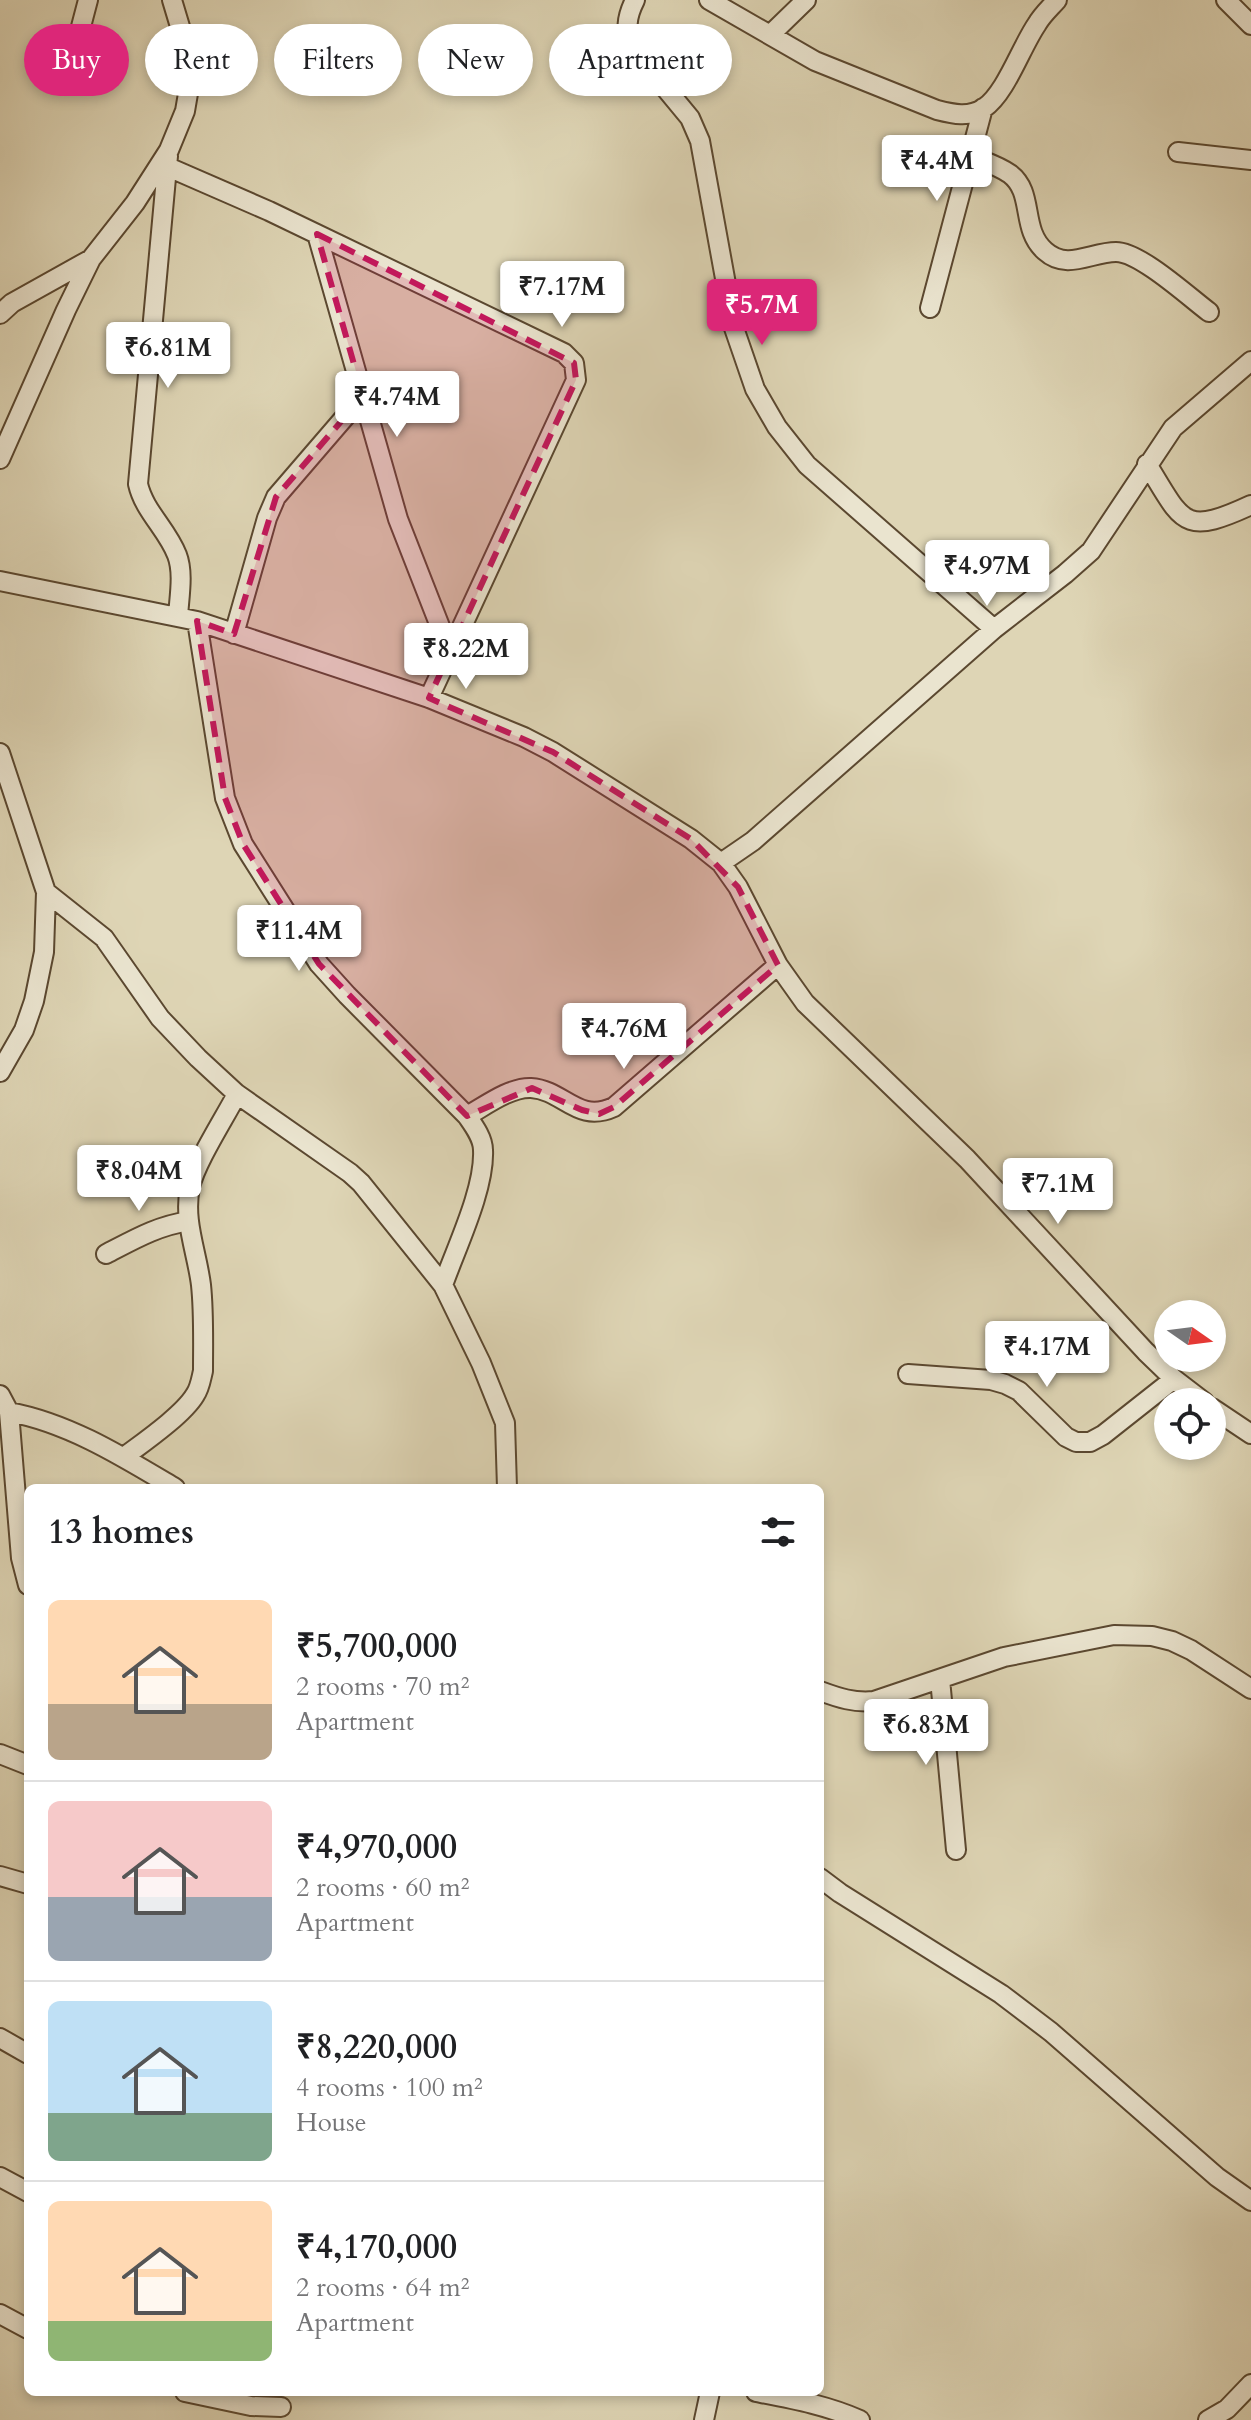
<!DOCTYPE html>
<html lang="en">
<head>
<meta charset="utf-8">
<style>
  :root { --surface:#fff; --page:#f2f2f2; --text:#202124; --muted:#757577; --line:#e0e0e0; --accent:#db2777 }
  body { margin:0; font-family:Cardo,serif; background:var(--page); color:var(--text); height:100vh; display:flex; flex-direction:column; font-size:30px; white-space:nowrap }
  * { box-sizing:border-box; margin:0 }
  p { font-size:26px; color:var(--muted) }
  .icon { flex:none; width:44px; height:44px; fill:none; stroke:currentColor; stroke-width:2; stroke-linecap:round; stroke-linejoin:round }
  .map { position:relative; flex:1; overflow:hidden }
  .side { position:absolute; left:24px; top:1484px; width:800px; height:912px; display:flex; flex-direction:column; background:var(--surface); border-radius:12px; box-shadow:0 4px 12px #0003 }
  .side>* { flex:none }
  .banner { position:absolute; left:24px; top:24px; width:800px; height:72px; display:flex; gap:16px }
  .needle { width:52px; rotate:104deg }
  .tools { position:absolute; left:1154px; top:1300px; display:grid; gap:16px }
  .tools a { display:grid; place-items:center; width:72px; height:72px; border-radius:50%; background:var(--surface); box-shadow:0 4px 12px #0003; font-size:40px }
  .price { position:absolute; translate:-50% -68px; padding:0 18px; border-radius:8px; background:#fff; color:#222; font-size:26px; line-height:52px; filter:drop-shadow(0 2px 4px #0008) }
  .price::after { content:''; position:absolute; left:50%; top:48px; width:24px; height:18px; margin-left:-12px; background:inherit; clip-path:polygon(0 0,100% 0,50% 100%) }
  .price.active { background:var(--accent); color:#fff }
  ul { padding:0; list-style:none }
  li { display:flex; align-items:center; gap:24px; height:200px; padding:0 24px }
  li+li { border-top:2px solid var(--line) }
  li span { display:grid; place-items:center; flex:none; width:224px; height:160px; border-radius:12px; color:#555 }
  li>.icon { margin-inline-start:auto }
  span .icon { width:96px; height:96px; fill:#fffc; stroke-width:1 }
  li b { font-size:34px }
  h2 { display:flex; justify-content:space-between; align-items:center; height:96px; padding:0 24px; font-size:34px }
  .tag { padding:0 28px; border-radius:36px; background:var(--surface); box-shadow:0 4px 12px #0003; font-size:28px; line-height:72px }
  .tag.active { background:var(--accent); color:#fff }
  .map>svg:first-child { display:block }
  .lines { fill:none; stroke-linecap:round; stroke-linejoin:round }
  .street-casing { stroke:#5b4830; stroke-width:22 }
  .street { stroke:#eae4cf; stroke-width:18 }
  .marked { fill:#c2185b; fill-opacity:0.2; stroke:#c2185b; stroke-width:6; stroke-dasharray:16 10; stroke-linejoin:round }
</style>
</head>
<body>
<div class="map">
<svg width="1251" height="2420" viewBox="0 0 1251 2420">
  <rect width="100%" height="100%" fill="#ded5b5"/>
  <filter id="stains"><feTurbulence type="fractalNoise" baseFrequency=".0025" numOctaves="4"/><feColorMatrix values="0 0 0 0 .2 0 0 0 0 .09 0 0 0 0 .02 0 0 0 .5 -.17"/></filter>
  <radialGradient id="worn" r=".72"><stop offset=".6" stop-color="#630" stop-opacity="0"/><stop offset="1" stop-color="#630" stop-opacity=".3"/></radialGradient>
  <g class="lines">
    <defs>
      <path id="street" d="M635 0C626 18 625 30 633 49L690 118 700 141 734 328 755 389 777 427 807 465 994 629
        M709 0 815 61 937 110C953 114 969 118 984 108 1006 93 1021 47 1037 24 1042 15 1050 8 1057 0
        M1226 0 1251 25
        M770 35 806 0
        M72 61 88 0
        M1178 152 1251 160
        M168 156 138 484C144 511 167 529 177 555 184 573 179 598 178 617
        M971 156C983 161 999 166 1010 174 1035 193 1020 229 1045 251 1067 271 1091 252 1116 252 1140 252 1189 297 1209 312
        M168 167 269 211 564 353 574 363 576 380 429 698
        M317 234 398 519 450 652
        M930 308 983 108
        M0 314 12 303 91 259
        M0 459 66 310 91 259 135 203 169 150 185 111 191 76 190 60 172 0
        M1147 464C1183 522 1182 537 1251 505
        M0 581 197 621 429 698 524 737 553 752 691 839 721 863 738 887 778 965 805 1003 967 1159 1146 1352 1174 1379 1204 1402
        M197 621 225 798 243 844 319 964 347 995 467 1116C474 1126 483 1138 483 1150 485 1189 456 1248 443 1285
        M234 634 267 518 276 497 363 396
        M0 753 46 892 44 952 34 1001 24 1030 0 1072
        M721 863 753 841 994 629 1065 574 1091 551 1173 428 1251 361
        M46 892 104 938 160 1018 198 1058 237 1094 350 1173 361 1183 443 1285 481 1363 505 1423 507 1488
        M467 1116C485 1106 510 1087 531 1088 564 1090 577 1124 614 1107L778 965
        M106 1254C135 1239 157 1226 189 1221
        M908 1374 991 1380 1005 1384 1019 1391 1066 1437 1076 1442H1090L1103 1435 1174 1379
        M0 1395 9 1412 21 1558 28 1585
        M1212 1408 1251 1434
        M9 1412C69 1423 123 1457 175 1488
        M124 1457C144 1442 183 1415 195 1395 200 1388 201 1379 203 1371 203 1342 204 1313 201 1285 197 1252 183 1221 190 1187 196 1162 224 1119 237 1094
        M940 1679 956 1850
        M820 1691C839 1698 854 1703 874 1701L1004 1657 1114 1635 1152 1636 1172 1641 1191 1650 1251 1689
        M0 1754 28 1765
        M0 1876 28 1884
        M820 1878 840 1893 1001 1994 1051 2032 1217 2177 1251 2201
        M0 2038 28 2054
        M0 2177 28 2192
        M0 2314 28 2329
        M185 2392 251 2406 281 2407
        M756 2392C792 2399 826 2405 860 2420
        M704 2420 710 2392
        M1208 2420 1227 2409 1251 2384"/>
    </defs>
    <!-- street casing -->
    <use href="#street" class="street-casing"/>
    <!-- street -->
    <use href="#street" class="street"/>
  </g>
  <!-- marked area -->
  <path class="marked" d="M317 234 574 363 576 380 429 698 553 752 691 839 738 887 778 965 614 1107 599 1114 582 1110 532 1088 467 1116 319 964 243 844 225 798 197 621 234 634 276 497 363 396Z"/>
  <rect width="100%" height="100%" filter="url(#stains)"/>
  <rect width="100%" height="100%" fill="url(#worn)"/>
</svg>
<div class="tools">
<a><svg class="needle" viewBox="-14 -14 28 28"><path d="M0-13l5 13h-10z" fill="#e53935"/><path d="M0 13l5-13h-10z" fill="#757577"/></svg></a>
<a><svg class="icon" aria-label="locate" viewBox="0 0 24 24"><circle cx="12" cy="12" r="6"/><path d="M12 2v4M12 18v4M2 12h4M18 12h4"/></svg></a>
</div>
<b class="price" style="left:937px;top:203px">₹4.4M</b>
<b class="price" style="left:562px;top:329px">₹7.17M</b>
<b class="price active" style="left:762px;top:347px">₹5.7M</b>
<b class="price" style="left:168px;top:390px">₹6.81M</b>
<b class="price" style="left:397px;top:439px">₹4.74M</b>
<b class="price" style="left:987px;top:608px">₹4.97M</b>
<b class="price" style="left:466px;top:691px">₹8.22M</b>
<b class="price" style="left:299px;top:973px">₹11.4M</b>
<b class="price" style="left:624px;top:1071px">₹4.76M</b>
<b class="price" style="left:139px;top:1213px">₹8.04M</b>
<b class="price" style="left:1058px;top:1226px">₹7.1M</b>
<b class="price" style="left:1047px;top:1389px">₹4.17M</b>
<b class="price" style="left:926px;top:1767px">₹6.83M</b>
<div class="banner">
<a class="tag active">Buy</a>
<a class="tag">Rent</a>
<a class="tag">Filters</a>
<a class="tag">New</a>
<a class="tag">Apartment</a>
</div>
<section class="side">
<h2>13 homes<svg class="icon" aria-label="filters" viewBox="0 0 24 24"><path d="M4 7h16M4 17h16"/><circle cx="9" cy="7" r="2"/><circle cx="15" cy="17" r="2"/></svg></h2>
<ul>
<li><span style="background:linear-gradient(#ffd9b3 65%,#b9a48a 0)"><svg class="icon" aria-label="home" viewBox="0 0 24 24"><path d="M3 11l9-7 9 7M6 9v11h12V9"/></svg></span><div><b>₹5,700,000</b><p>2 rooms · 70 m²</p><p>Apartment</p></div></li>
<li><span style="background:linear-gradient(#f6c9c9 60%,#9aa5b1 0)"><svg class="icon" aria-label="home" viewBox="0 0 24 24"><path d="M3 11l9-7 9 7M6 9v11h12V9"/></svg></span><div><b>₹4,970,000</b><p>2 rooms · 60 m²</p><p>Apartment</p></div></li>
<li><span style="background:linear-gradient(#bfe0f5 70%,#7fa58c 0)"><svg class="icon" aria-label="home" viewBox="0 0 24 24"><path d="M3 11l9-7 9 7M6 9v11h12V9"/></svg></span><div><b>₹8,220,000</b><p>4 rooms · 100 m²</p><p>House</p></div></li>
<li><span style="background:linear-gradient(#ffd9b3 75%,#8fb573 0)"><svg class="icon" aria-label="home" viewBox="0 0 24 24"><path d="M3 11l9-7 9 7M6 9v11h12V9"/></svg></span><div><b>₹4,170,000</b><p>2 rooms · 64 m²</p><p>Apartment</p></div></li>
</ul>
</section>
</div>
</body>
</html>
